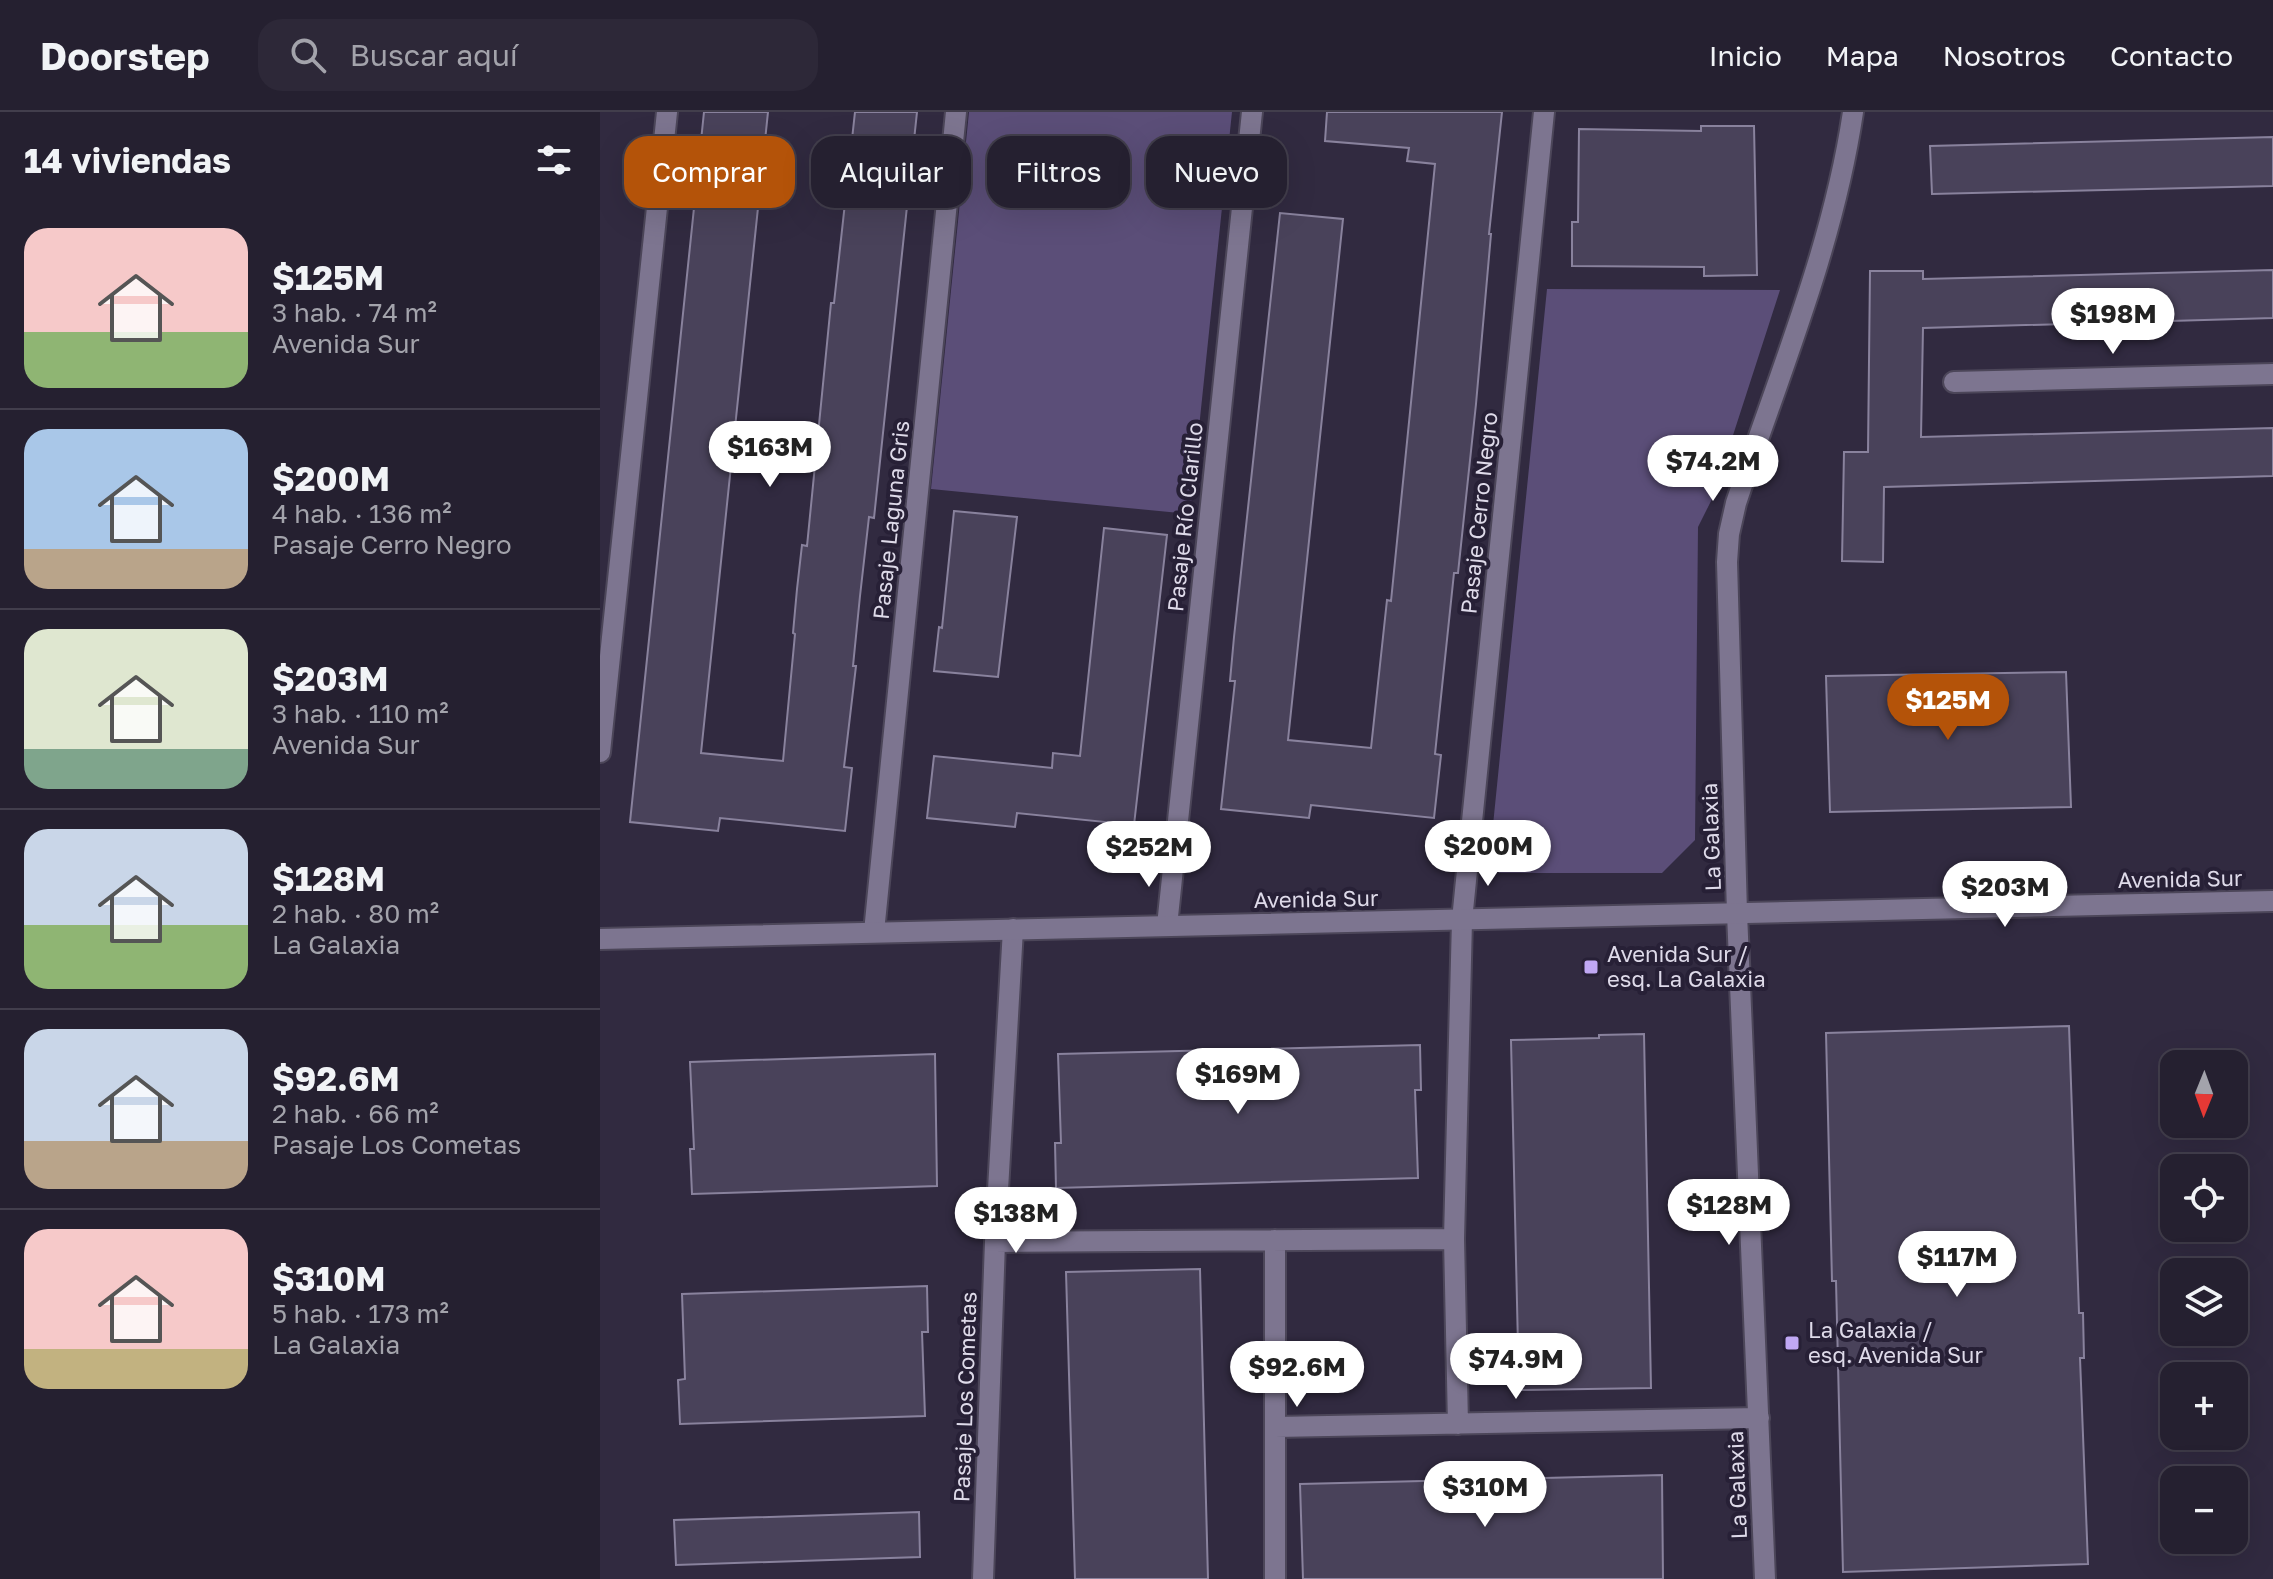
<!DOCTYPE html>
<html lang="es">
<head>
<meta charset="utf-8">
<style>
  :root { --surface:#252030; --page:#2d2838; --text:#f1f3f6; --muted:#a3a3ab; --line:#423e4c; --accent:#b45309 }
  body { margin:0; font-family:"Golos Text",sans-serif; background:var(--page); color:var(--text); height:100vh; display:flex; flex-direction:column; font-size:30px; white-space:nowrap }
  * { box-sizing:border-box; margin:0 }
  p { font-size:26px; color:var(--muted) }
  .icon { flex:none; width:44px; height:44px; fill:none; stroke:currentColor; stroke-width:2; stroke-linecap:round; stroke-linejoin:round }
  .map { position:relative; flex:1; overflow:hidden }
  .side { display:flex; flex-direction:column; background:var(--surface); width:600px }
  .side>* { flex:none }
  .banner { position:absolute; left:24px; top:24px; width:760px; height:72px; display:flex; gap:16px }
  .needle { width:52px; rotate:181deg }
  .buttons { position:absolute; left:1560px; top:938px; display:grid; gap:16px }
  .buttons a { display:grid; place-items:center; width:88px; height:88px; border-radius:16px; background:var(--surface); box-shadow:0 8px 32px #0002,0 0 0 2px var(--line); font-size:40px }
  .price { position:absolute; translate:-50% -68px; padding:0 18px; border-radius:28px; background:#fff; color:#222; font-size:26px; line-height:52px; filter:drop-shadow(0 2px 4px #0008) }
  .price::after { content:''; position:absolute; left:50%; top:48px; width:24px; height:18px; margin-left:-12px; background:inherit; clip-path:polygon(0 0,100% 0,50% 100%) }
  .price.selected { background:var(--accent); color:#fff }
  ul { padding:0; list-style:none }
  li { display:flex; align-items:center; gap:24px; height:200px; padding:0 24px }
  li+li { border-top:2px solid var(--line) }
  li span { display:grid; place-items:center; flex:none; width:224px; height:160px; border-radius:24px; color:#555 }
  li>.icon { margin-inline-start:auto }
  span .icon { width:96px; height:96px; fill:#fffc; stroke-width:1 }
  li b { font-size:34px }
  h2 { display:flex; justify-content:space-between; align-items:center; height:96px; padding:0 24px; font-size:34px }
  .pill { padding:0 28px; border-radius:24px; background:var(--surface); box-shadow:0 8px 32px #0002,0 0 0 2px var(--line); font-size:28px; line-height:72px }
  .pill.selected { background:var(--accent); color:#fff }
  header { display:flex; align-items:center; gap:48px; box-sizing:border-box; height:112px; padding:0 40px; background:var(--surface); border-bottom:2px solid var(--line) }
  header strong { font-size:38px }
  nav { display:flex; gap:44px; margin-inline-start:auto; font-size:28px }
  .search { width:560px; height:72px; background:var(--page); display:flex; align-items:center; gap:20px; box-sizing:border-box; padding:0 28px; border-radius:24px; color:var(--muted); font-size:30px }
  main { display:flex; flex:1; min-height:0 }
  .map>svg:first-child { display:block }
  .green { fill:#5b4e78 }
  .building { fill:#49425a; stroke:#89829d; stroke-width:2 }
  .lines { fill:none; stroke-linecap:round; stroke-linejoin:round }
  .minor-casing { stroke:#4c4659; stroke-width:24 }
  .tertiary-casing { stroke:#4c4659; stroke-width:24 }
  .minor { stroke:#7d7590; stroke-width:20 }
  .tertiary { stroke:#7d7590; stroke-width:20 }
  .poi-dot { fill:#c0a8f4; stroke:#272036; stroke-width:3 }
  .labels { text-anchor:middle; stroke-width:8; stroke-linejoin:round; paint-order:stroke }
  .street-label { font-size:22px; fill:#dedae9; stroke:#272036 }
  .poi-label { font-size:22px; fill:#dedae9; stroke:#272036; text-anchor:start }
</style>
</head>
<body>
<header>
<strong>Doorstep</strong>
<div class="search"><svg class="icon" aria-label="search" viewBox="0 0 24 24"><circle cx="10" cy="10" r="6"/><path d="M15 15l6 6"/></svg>Buscar aquí</div>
<nav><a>Inicio</a><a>Mapa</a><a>Nosotros</a><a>Contacto</a></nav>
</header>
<main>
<section class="side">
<h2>14 viviendas<svg class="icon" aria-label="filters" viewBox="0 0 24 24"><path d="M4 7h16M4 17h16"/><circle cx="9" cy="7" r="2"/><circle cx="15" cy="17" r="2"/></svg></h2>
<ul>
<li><span style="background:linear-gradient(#f6c9c9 65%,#8fb573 0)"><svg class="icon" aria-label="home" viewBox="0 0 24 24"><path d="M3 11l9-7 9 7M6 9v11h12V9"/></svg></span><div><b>$125M</b><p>3 hab. · 74 m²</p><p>Avenida Sur</p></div></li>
<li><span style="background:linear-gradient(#a9c7e8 75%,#b9a48a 0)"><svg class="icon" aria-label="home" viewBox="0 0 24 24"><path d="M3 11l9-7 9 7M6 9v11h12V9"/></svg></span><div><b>$200M</b><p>4 hab. · 136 m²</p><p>Pasaje Cerro Negro</p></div></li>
<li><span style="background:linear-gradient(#dfe7d0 75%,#7fa58c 0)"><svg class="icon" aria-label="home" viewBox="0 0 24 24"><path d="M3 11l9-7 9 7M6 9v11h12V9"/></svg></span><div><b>$203M</b><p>3 hab. · 110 m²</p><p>Avenida Sur</p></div></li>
<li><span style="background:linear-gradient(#c9d6e8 60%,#8fb573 0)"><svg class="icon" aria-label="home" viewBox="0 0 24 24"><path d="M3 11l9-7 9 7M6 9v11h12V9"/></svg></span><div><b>$128M</b><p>2 hab. · 80 m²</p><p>La Galaxia</p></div></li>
<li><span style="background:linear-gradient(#c9d6e8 70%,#b9a48a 0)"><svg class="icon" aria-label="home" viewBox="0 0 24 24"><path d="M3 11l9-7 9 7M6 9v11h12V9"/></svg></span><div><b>$92.6M</b><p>2 hab. · 66 m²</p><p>Pasaje Los Cometas</p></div></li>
<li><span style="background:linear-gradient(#f6c9c9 75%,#c2b280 0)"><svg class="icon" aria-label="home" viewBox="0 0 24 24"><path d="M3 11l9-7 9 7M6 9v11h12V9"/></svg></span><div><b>$310M</b><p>5 hab. · 173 m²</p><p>La Galaxia</p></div></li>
</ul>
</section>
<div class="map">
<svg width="1673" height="1467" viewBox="0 0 1673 1467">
  <rect width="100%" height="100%" fill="#312a40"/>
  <!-- green -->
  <path class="green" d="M369 0H632L590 402 331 377Z
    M947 177 1180 178 1113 385 1098 415 1095 728 1062 761H899L891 733Z"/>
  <!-- building -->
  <path class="building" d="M104 0H168L101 641 183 649 195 522 193 521 197 477 202 433 207 434 231 191H234L255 0H317L274 406 269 405 260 484 253 554H256L244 655 252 656 245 719 120 706 118 719 30 710Z
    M727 0H902L889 122H891L876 292 858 461H854L835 642 841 643 834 706 711 693 709 706 621 697 635 569H630L634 525 680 101 743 107 688 628 771 636 787 488 791 489 835 52 807 49 809 36 725 29Z
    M1101 14H1154L1157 163 1104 164V155L972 154V110H978L979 17 1101 19Z
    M1673 25V74L1332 82 1330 34Z
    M1673 158V206L1323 216 1321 325 1673 316V364L1284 375 1283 450 1242 449 1244 340H1268L1270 159H1323V167Z
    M354 399 417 405 398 565 334 559 339 515 342 516Z
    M504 416 567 423 534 713 417 701 415 715 327 706 334 644 452 656 453 641 480 644Z
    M1466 560 1471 695 1230 700 1226 564Z
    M1469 914 1479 1201H1483L1484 1246H1480L1488 1452 1243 1460 1236 1169H1232L1226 921Z
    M1044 922 1051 1276 919 1278 911 928 999 926V923Z
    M820 933 821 978H815L818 1066 456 1076 455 1031H461L458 942Z
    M335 942 337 1074 92 1082 90 1037H94L90 950Z
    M600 1157 608 1467H475L466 1160Z
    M327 1174 328 1220H322L325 1304 80 1312 78 1268 85 1267 82 1182Z
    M1062 1363 1063 1467H703L700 1372Z
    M319 1400 320 1445 76 1453 74 1408Z"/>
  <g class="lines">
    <defs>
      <path id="minor" d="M1354 270 1673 262
        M0 640 67 0
        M567 814 652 0
        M274 820 356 0
        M395 1130 854 1127
        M858 1312 854 1127 862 808 944 0
        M675 1315 1159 1306
        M383 1467 395 1130 413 817
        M675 1467V1128
        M1165 1467 1137 801 1127 450 1129 422 1136 391C1179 262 1233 135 1253 0"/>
      <path id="tertiary" d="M0 827 1673 789"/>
    </defs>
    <!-- minor casing -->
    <use href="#minor" class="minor-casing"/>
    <!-- tertiary casing -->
    <use href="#tertiary" class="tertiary-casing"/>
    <!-- minor -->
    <use href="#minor" class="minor"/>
    <!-- tertiary -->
    <use href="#tertiary" class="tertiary"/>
  </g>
  <!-- markers -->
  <g class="poi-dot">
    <rect x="983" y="847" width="16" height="16" rx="4"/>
    <rect x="1184" y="1223" width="16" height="16" rx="4"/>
  </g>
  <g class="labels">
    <!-- street labels -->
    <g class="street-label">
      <text transform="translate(879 401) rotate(-84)" y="8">Pasaje Cerro Negro</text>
      <text transform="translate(585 405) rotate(-84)" y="8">Pasaje Río Clarillo</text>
      <text transform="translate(291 408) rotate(-84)" y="8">Pasaje Laguna Gris</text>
      <text transform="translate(1111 725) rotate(-92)" y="8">La Galaxia</text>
      <text transform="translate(1580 767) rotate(-1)" y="8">Avenida Sur</text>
      <text transform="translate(716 787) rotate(-1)" y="8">Avenida Sur</text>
      <text transform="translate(365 1285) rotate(-88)" y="8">Pasaje Los Cometas</text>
      <text transform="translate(1137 1373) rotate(-92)" y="8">La Galaxia</text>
    </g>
    <!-- poi labels -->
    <g class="poi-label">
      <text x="1007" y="850">Avenida Sur /<tspan x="1007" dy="25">esq. La Galaxia</tspan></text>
      <text x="1208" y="1226">La Galaxia /<tspan x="1208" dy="25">esq. Avenida Sur</tspan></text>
    </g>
  </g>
</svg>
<div class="buttons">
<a><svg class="needle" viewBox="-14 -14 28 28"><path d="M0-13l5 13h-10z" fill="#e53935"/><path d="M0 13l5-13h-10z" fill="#a3a3ab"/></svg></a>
<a><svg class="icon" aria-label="locate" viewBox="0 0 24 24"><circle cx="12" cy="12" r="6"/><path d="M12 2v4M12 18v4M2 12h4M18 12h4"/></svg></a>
<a><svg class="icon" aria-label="layers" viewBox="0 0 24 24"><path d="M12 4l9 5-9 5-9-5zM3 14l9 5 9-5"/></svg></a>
<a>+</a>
<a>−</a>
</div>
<b class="price" style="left:1513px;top:244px">$198M</b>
<b class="price" style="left:170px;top:377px">$163M</b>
<b class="price" style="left:1113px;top:391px">$74.2M</b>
<b class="price selected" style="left:1348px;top:630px">$125M</b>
<b class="price" style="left:888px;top:776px">$200M</b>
<b class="price" style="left:549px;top:777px">$252M</b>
<b class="price" style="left:1405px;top:817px">$203M</b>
<b class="price" style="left:638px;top:1004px">$169M</b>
<b class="price" style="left:1129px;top:1135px">$128M</b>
<b class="price" style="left:416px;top:1143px">$138M</b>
<b class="price" style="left:1357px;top:1187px">$117M</b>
<b class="price" style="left:916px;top:1289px">$74.9M</b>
<b class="price" style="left:697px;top:1297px">$92.6M</b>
<b class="price" style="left:885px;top:1417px">$310M</b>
<div class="banner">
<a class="pill selected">Comprar</a>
<a class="pill">Alquilar</a>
<a class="pill">Filtros</a>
<a class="pill">Nuevo</a>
</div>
</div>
</main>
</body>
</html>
